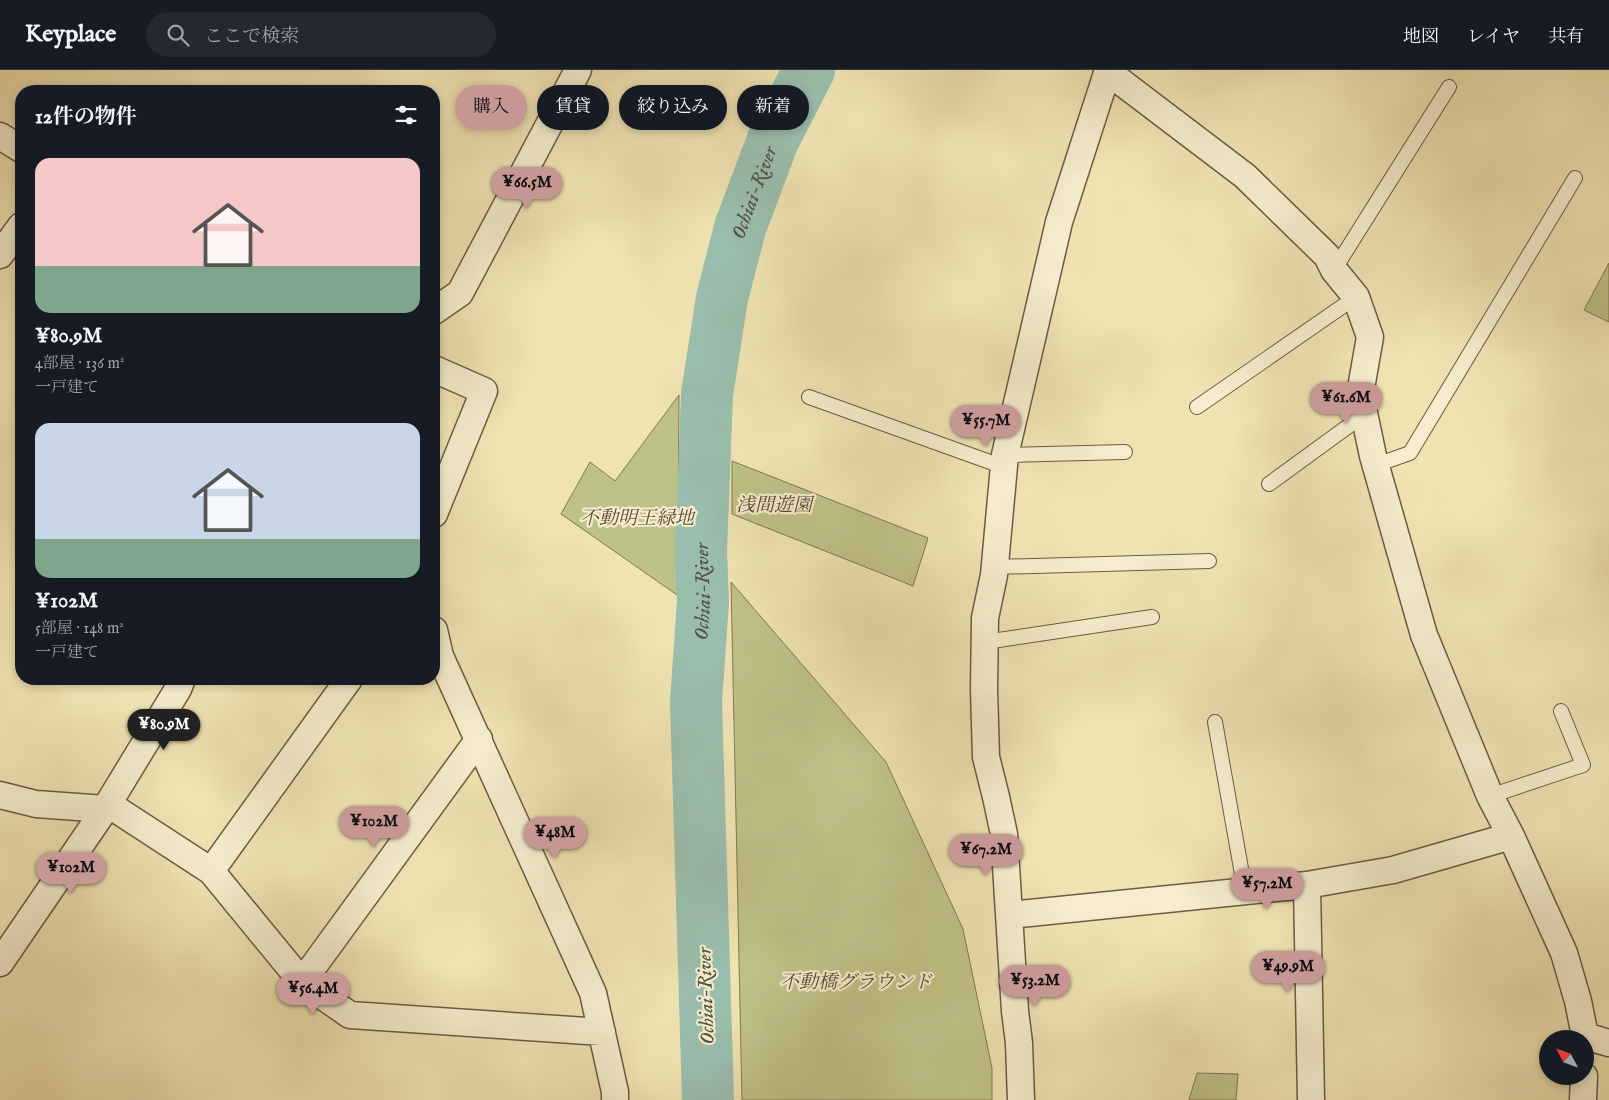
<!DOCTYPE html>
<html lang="ja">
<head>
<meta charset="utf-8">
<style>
  :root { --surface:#171b24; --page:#242831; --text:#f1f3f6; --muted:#9ea1a6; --line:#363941; --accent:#c59692 }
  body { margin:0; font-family:"IM FELL English","Noto Serif JP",serif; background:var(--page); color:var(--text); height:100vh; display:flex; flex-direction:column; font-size:19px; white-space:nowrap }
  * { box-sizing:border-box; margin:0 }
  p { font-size:16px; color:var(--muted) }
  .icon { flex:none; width:28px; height:28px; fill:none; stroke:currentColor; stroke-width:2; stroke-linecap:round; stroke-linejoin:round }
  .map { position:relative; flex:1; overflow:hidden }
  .side { position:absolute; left:15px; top:15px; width:425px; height:600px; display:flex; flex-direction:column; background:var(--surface); border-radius:20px; box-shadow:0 2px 8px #0003 }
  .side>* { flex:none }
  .guide { position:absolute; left:455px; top:15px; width:475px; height:45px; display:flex; gap:10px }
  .needle { width:32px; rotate:311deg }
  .tools { position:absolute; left:1539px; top:960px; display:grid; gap:10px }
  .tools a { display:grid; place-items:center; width:55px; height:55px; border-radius:50%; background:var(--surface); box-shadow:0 2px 8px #0003; font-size:25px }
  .price { position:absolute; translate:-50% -42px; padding:0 11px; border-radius:18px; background:var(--accent); color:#111; font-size:16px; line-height:32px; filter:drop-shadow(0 1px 2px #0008) }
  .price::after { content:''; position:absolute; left:50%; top:30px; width:15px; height:11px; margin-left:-8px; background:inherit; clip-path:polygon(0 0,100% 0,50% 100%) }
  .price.active { background:#222; color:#fff }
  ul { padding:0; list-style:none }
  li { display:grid; align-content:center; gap:10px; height:265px; padding:0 20px }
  li span { display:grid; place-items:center; height:155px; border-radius:15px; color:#555 }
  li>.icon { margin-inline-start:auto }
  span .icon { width:90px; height:90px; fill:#fffc; stroke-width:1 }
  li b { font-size:21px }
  h2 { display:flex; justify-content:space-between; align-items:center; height:60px; padding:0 20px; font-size:21px }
  .tag { padding:0 18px; border-radius:22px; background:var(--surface); box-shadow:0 2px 8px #0003; font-size:18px; line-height:45px }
  .tag.active { background:var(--accent); color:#111 }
  header { display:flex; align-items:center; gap:30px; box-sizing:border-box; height:70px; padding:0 25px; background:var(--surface); border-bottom:1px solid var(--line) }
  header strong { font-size:24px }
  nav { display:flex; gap:28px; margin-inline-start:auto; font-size:18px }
  .search { width:350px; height:45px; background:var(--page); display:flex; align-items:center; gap:12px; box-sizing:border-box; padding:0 18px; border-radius:28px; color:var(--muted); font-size:19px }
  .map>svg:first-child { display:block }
  .green { fill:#bfc288; stroke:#807854 }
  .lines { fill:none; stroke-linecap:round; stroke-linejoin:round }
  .river { stroke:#9abeae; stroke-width:52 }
  .service-casing { stroke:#6c5a45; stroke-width:16 }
  .minor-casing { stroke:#6c5a45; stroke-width:29 }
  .service { stroke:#f5edcd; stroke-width:14 }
  .minor { stroke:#f5edcd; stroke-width:26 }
  .labels { text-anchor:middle; stroke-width:4.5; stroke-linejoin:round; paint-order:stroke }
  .park-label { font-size:19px; font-style:italic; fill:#594b36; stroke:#f5edcd }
  .water-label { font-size:20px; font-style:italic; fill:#565144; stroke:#f5edcd }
</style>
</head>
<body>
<header>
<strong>Keyplace</strong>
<div class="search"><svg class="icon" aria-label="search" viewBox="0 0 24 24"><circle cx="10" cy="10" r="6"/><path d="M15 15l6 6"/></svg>ここで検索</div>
<nav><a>地図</a><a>レイヤ</a><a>共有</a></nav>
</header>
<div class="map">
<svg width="1609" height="1030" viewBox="0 0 1609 1030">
  <rect width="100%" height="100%" fill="#f0e3b2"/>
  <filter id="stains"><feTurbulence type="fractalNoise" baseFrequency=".004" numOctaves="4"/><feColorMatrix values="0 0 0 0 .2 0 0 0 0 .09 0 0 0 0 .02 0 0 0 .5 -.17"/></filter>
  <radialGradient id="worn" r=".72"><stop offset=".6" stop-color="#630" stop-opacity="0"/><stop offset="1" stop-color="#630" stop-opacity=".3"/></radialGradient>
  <!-- green -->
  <path class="green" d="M1609 193V252L1584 240Z
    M679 325 678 460 680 527 561 444 590 392 615 411Z
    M732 391 928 468 913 516 732 444Z
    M731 512 886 692 963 859 992 998V1030H742Z
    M1197 1003 1238 1004 1236 1030H1189Z"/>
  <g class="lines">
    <!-- river -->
    <path class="river" id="s1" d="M708 1030 696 631 703 532 701 481 707 324 722 228 740 158 773 70 809 0"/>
    <defs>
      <path id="service" d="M1334 200 1449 17
        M809 327 1004 397
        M1197 337 1356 227
        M1005 385 1125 382
        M1376 395 1410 383 1575 108
        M1269 414 1365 344
        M995 497 1209 491
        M985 572 1152 547
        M1215 652 1245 821
        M1490 726 1583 695 1561 641"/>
      <path id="minor" d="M1108 2 1245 106 1327 186 1334 200 1356 227 1370 267 1360 324 1373 386 1424 565 1490 726 1511 766 1564 883 1578 931 1585 966 1609 973
        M0 66 21 79
        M0 185 21 156
        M434 241 460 223 578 0
        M434 299 484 321 434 444
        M434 560 440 586 593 923 615 1022V1030
        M0 725 36 734 105 739
        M108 734 211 801 302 912 350 945 602 962
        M211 801 349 609
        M1307 815 1311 1030
        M1010 845 1307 815 1393 800 1511 766
        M0 893 105 739 178 619 182 609
        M302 912 479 669
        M1021 1030 1019 973 1015 941 1004 764 996 727 986 687 984 619 985 548 994 505 1005 385 1059 152 1108 0
        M1583 1030 1584 1006"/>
    </defs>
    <!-- service casing -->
    <use href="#service" class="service-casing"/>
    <!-- minor casing -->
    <use href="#minor" class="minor-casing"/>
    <!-- service -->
    <use href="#service" class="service"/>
    <!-- minor -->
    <use href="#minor" class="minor"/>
  </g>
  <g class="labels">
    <!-- park labels -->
    <g class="park-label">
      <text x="774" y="441">浅間遊園</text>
      <text x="637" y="454">不動明王緑地</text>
      <text x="856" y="918">不動橋グラウンド</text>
    </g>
    <!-- water labels -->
    <g class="water-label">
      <text dy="7" stroke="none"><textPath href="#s1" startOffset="914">Ochiai-River</textPath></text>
      <text dy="7" stroke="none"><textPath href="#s1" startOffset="509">Ochiai-River</textPath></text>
      <text transform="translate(705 926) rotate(-92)" y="7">Ochiai-River</text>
    </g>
  </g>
  <rect width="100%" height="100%" filter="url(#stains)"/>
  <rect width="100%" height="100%" fill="url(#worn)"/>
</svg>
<div class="tools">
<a><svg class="needle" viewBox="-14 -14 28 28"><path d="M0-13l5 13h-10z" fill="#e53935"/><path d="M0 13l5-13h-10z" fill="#9ea1a6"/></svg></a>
</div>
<b class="price" style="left:527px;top:139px">¥66.5M</b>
<b class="price" style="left:1346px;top:354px">¥61.6M</b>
<b class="price" style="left:986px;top:377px">¥55.7M</b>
<b class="price active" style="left:164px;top:681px">¥80.9M</b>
<b class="price" style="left:374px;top:778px">¥102M</b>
<b class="price" style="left:555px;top:789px">¥48M</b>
<b class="price" style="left:986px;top:806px">¥67.2M</b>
<b class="price" style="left:71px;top:824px">¥102M</b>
<b class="price" style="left:1267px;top:840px">¥57.2M</b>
<b class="price" style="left:1288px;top:923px">¥49.9M</b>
<b class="price" style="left:1035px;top:937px">¥53.2M</b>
<b class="price" style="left:313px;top:945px">¥56.4M</b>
<div class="guide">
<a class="tag active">購入</a>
<a class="tag">賃貸</a>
<a class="tag">絞り込み</a>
<a class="tag">新着</a>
</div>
<section class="side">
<h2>12件の物件<svg class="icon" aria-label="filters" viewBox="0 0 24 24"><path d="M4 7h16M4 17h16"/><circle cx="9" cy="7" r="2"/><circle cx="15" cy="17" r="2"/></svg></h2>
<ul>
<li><span style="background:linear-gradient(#f6c9c9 70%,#7fa58c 0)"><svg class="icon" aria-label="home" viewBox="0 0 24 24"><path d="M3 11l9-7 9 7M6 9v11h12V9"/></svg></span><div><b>¥80.9M</b><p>4部屋 · 136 m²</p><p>一戸建て</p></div></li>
<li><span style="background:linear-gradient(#c9d6e8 75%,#7fa58c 0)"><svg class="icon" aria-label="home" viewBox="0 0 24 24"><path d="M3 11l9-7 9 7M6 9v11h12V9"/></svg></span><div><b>¥102M</b><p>5部屋 · 148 m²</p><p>一戸建て</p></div></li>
</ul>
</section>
</div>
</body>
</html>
